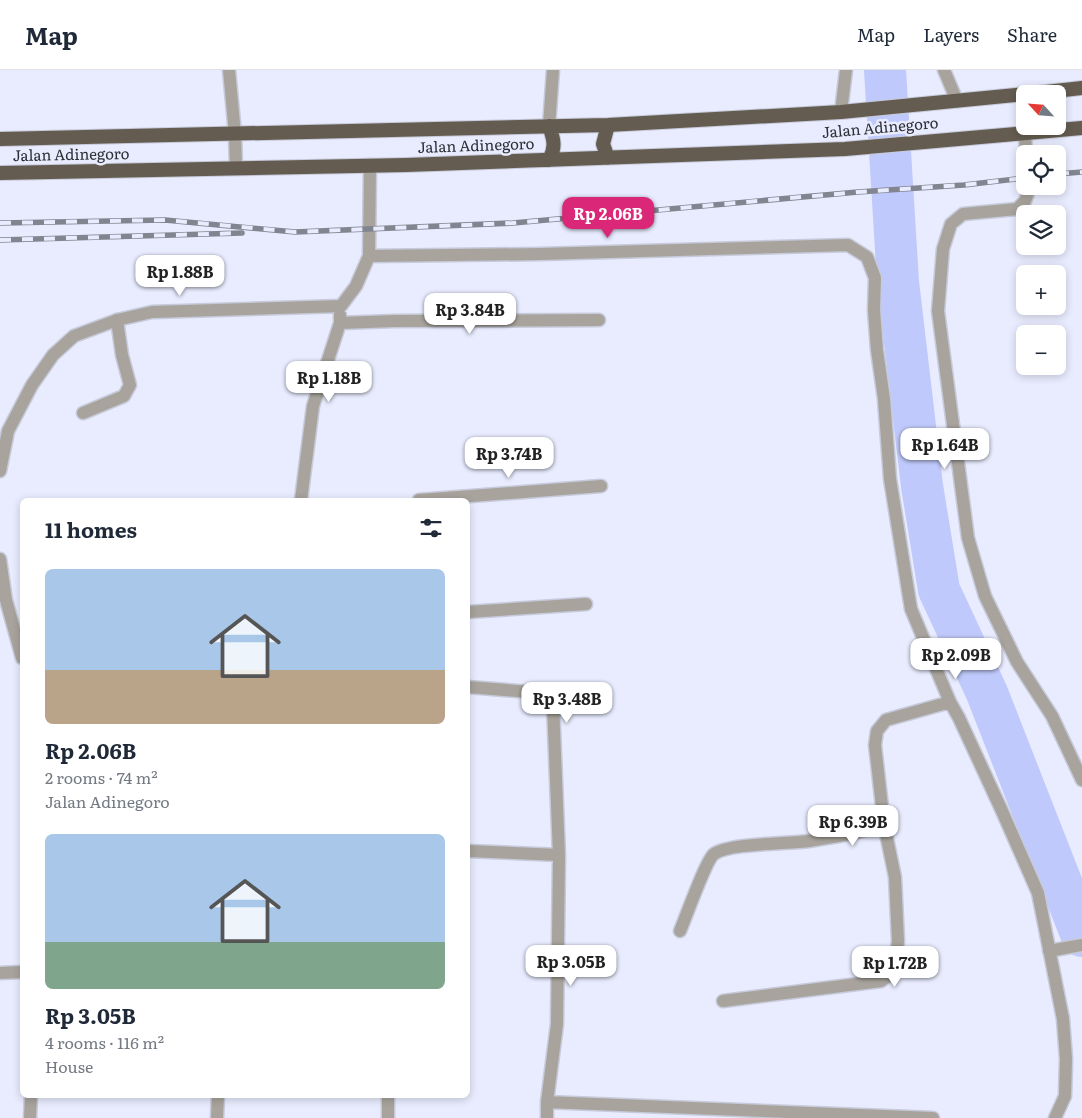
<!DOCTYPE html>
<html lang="en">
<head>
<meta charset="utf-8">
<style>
  :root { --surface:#fff; --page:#f2f2f3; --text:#1f2937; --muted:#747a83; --line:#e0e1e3; --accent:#db2777 }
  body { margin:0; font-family:Literata,serif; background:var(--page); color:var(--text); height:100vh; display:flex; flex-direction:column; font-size:19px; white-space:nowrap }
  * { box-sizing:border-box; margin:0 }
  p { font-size:16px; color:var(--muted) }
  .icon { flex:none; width:28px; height:28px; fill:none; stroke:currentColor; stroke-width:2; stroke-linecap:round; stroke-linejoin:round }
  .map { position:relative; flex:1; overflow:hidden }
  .side { position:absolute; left:20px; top:428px; width:450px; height:600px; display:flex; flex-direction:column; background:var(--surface); border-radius:8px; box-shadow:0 2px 8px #0003 }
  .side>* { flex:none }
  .needle { width:32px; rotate:296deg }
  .controls { position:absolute; left:1016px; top:15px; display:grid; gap:10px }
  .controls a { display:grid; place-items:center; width:50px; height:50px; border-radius:8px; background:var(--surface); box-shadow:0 2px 8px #0003; font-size:25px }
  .price { position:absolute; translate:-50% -42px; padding:0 11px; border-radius:10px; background:#fff; color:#222; font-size:16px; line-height:32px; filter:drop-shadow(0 1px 2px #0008) }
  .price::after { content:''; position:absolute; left:50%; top:30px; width:15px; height:11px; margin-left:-8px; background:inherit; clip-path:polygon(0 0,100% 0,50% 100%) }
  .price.active { background:var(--accent); color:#fff }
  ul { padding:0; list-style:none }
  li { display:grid; align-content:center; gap:10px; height:265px; padding:0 25px }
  li span { display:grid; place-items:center; height:155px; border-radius:8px; color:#555 }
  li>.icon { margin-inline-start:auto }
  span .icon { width:90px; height:90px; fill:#fffc; stroke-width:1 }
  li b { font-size:21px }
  h2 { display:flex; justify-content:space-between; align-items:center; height:60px; padding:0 25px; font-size:21px }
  header { display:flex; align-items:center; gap:30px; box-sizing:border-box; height:70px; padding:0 25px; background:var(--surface); border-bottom:1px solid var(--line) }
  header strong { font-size:24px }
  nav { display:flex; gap:28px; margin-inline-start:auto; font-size:18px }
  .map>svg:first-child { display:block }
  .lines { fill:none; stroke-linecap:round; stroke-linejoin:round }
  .river { stroke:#bfc9fb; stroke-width:42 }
  .service-casing { stroke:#c6cada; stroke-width:15 }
  .minor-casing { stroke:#c6cada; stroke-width:15 }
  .tertiary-casing { stroke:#c6cada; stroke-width:15 }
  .trunk-casing { stroke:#c6cada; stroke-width:16 }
  .service { stroke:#a8a49d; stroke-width:12 }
  .minor { stroke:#a8a49d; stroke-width:12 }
  .tertiary { stroke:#a8a49d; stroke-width:12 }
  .trunk { stroke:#645c50; stroke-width:14 }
  .rail-casing { stroke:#828590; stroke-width:5.5 }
  .rail { stroke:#e8ecfe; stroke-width:4; stroke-dasharray:11; stroke-linecap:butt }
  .labels { text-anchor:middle; stroke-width:5; stroke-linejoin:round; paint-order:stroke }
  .street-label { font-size:15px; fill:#2c2e34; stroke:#e8ecfe }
</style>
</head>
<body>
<header>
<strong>Map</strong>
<nav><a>Map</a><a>Layers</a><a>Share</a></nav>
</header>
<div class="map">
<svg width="1082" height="1048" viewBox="0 0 1082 1048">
  <rect width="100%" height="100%" fill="#e8ecfe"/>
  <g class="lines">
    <!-- river -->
    <path class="river" d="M885 0 898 212 922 416 939 520 987 623 1082 866"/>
    <defs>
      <path id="service" d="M83 343 124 326 130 315 122 285 117 250"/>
      <path id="minor" d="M229 0 235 64 236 97
        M944 0 957 31
        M549 56 553 0
        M1025 63 1026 84
        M1028 116V123L1025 131 1017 139 963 144 951 154 943 179 938 241 968 468 985 526 1017 592 1052 646 1082 710
        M369 186 541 184 848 175 867 187 875 208 874 240 877 280 884 329 890 409 911 539 950 632 959 648 1002 741 1038 823 1063 949 1066 989 1065 1026 1055 1048
        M340 253 394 251 599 250
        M0 401 8 361 32 315 53 285 74 266 117 250 152 242 341 236 356 216 369 186 370 95
        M301 430 313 336 340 253V245
        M419 430 601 416
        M0 489 6 530 22 588
        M468 542 586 534
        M468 617 530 622 543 625 553 634 559 785 557 954 547 1032V1048
        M468 781 559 785
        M680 861C686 847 706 790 714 784 729 773 788 774 809 771 835 767 860 763 884 754L875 675 877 661 886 650 950 632
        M1049 881 1082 875
        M0 903 22 902
        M723 931 881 911 889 905 894 898 896 888 898 871 895 807 884 754
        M547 1032 933 1048
        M30 1048 31 1025
        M217 1048 218 1025
        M388 1048V1025"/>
      <path id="tertiary" d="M841 42 846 0"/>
      <path id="trunk" d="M1028 24 1082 18
        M549 56C554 69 556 78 549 90
        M0 69 608 55 841 42 1025 24
        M608 88 603 74 608 55
        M0 103 406 95 845 79 1082 58"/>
    </defs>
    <!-- service casing -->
    <use href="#service" class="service-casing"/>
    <!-- minor casing -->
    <use href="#minor" class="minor-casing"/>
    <!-- tertiary casing -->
    <use href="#tertiary" class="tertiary-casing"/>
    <!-- trunk casing -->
    <use href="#trunk" class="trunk-casing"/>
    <!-- service -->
    <use href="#service" class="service"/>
    <!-- minor -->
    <use href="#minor" class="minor"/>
    <!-- tertiary -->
    <use href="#tertiary" class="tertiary"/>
    <!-- trunk -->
    <use href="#trunk" class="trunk"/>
    <defs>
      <path id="rail" d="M1058 104 1082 102
        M0 153 165 150 295 162 513 153 858 122 964 115 1025 108
        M0 170 242 163"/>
    </defs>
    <!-- rail casing -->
    <use href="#rail" class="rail-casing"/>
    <!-- rail -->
    <use href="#rail" class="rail"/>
  </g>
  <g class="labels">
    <!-- street labels -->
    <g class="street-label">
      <text transform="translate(880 58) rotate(-5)" y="5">Jalan Adinegoro</text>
      <text transform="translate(476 76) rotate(-2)" y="5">Jalan Adinegoro</text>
      <text transform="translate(71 85) rotate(-1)" y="5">Jalan Adinegoro</text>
    </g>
  </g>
</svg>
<div class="controls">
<a><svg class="needle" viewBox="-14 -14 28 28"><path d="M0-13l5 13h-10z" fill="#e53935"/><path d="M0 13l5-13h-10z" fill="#747a83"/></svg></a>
<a><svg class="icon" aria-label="locate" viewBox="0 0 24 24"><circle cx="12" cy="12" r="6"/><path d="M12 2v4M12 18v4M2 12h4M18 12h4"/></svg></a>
<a><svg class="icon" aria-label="layers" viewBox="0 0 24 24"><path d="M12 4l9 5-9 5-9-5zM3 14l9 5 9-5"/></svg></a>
<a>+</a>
<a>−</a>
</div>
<b class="price active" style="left:608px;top:169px">Rp 2.06B</b>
<b class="price" style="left:180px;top:227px">Rp 1.88B</b>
<b class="price" style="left:470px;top:265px">Rp 3.84B</b>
<b class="price" style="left:329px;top:333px">Rp 1.18B</b>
<b class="price" style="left:945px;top:400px">Rp 1.64B</b>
<b class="price" style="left:509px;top:409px">Rp 3.74B</b>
<b class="price" style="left:956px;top:610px">Rp 2.09B</b>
<b class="price" style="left:567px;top:654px">Rp 3.48B</b>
<b class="price" style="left:853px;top:777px">Rp 6.39B</b>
<b class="price" style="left:571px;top:917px">Rp 3.05B</b>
<b class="price" style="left:895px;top:918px">Rp 1.72B</b>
<section class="side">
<h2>11 homes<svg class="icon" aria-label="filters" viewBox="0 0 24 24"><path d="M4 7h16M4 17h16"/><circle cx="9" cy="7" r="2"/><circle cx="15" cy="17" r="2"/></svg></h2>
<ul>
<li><span style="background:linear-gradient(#a9c7e8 65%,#b9a48a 0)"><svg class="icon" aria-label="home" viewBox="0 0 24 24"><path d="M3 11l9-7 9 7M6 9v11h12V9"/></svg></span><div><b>Rp 2.06B</b><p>2 rooms · 74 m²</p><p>Jalan Adinegoro</p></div></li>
<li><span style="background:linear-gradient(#a9c7e8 70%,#7fa58c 0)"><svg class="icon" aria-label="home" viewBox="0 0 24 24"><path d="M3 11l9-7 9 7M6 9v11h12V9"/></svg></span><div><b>Rp 3.05B</b><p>4 rooms · 116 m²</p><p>House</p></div></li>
</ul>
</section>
</div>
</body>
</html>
